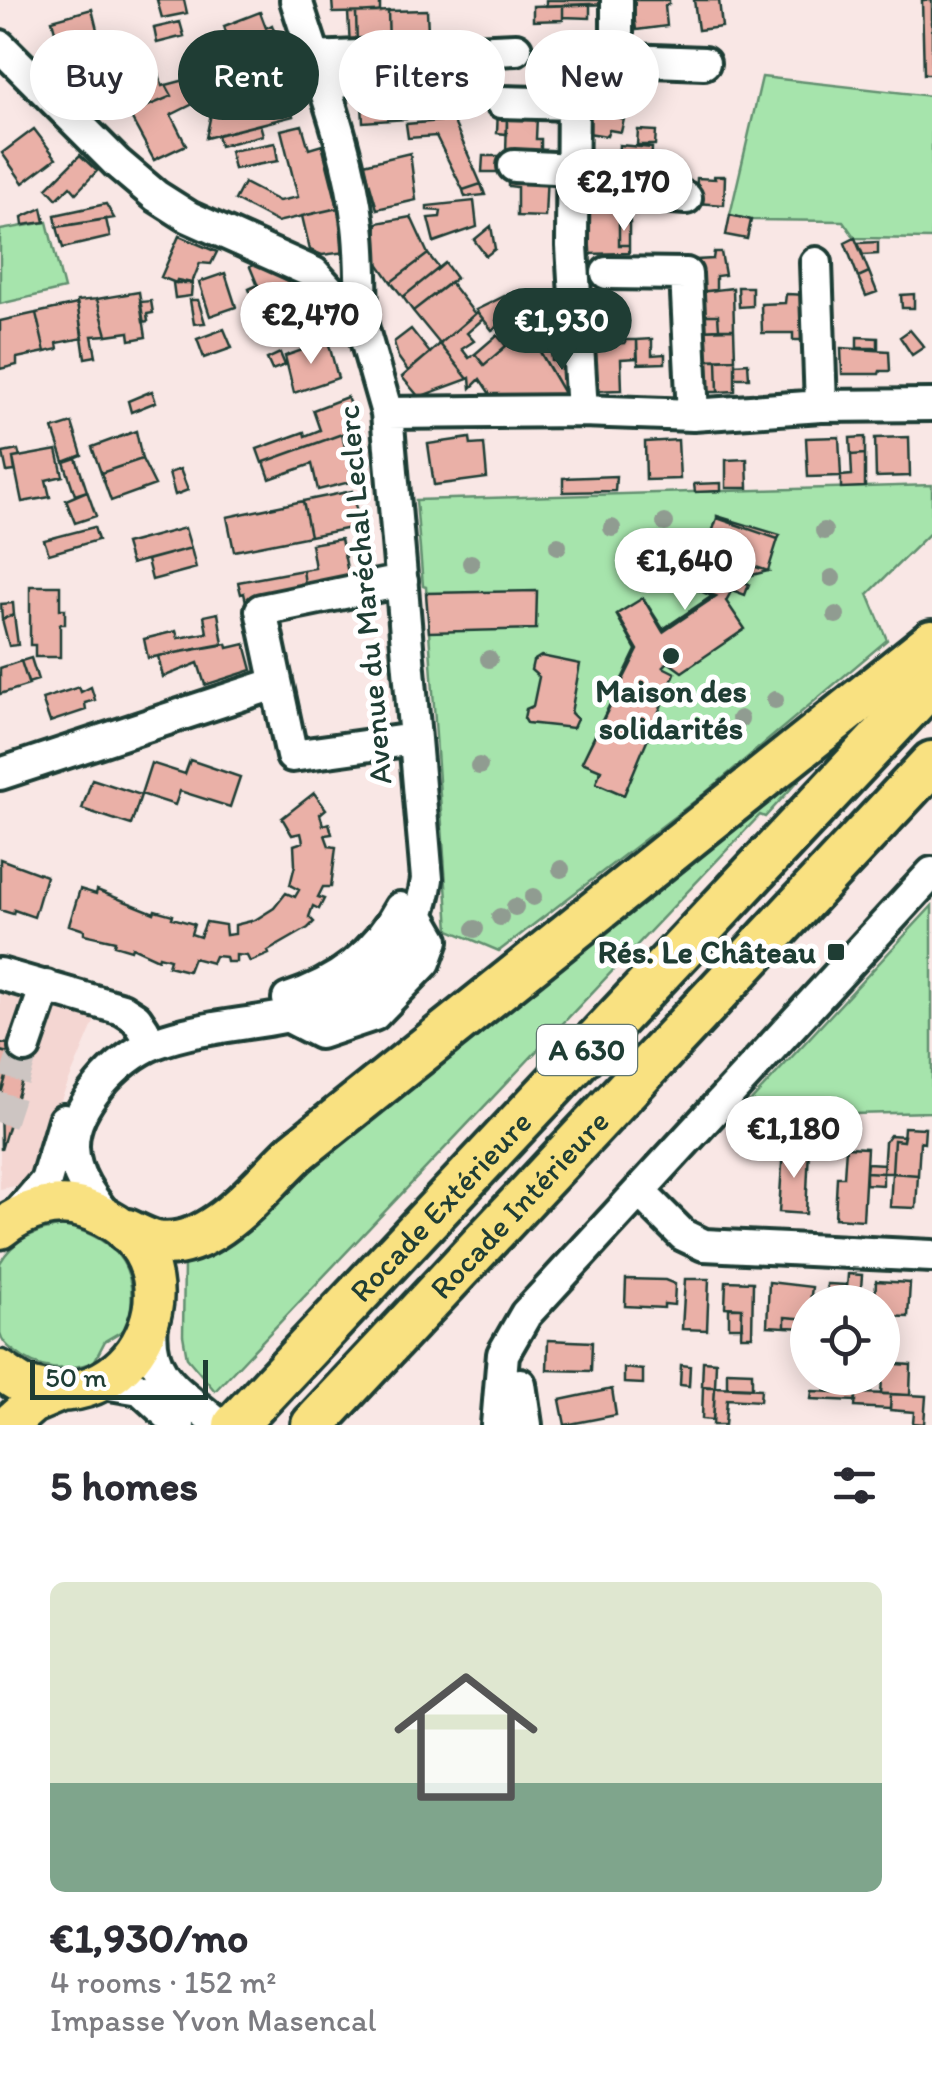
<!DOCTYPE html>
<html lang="en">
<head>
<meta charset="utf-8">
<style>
  :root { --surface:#fff; --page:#f7f7f7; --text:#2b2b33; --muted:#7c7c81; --accent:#1f3d34 }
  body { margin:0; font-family:Itim,sans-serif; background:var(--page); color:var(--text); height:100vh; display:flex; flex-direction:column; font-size:38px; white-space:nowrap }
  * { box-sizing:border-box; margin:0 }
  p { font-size:32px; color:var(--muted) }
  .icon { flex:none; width:55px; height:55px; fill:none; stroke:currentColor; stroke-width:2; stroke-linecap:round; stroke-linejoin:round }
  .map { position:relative; height:1425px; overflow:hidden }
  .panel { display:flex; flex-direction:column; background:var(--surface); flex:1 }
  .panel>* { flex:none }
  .top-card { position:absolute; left:30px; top:30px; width:872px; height:90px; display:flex; gap:20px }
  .controls { position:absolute; left:790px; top:1285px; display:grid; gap:20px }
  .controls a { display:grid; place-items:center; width:110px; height:110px; border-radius:50%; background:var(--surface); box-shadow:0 5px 25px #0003; font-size:50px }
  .scale { position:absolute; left:30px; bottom:25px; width:178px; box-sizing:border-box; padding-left:10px; border:5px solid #1f3d34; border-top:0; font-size:28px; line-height:35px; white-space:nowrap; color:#1f3d34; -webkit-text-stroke:8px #fff; paint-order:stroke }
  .price { position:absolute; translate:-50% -85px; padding:0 22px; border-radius:35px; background:#fff; color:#222; font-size:32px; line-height:65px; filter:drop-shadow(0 2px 5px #0008) }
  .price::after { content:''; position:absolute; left:50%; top:60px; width:30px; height:22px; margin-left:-15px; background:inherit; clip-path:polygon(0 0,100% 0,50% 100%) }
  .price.current { background:var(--accent); color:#fff }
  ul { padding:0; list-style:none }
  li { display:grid; align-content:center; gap:20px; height:530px; padding:0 50px }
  li span { display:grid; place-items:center; height:310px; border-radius:15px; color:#555 }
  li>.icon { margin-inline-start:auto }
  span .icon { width:180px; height:180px; fill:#fffc; stroke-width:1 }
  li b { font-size:42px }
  h2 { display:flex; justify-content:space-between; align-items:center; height:120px; padding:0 50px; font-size:42px }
  .tag { padding:0 35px; border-radius:45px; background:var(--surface); box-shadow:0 5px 25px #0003; font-size:35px; line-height:90px }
  .tag.current { background:var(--accent); color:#fff }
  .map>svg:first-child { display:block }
  .built { fill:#f4d6d2 }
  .green { fill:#a6e4ac; stroke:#629070; stroke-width:2.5 }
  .building { fill:#eab0a7; stroke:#1f3d34; stroke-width:2.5 }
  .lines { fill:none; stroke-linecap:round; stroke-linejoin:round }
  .minor-tunnel { stroke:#cdc5c2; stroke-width:30; stroke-dasharray:30 15; stroke-linecap:butt }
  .minor-casing { stroke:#1f3d34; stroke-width:38 }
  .major-casing { stroke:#1f3d34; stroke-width:45 }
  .highway-casing { stroke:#1f3d34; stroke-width:50 }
  .minor { stroke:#fff; stroke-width:30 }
  .major { stroke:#f9e181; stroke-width:38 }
  .highway { stroke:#f9e181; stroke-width:42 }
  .tree { fill:#909c91 }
  .poi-dot { fill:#1f3d34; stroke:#fff; stroke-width:4 }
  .labels { text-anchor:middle; stroke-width:10; stroke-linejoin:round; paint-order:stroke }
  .shield { fill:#fff; stroke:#627771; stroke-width:2.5 }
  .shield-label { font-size:30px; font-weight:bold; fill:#1f3d34 }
  .street-label { font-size:32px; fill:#1f3d34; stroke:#fff }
  .poi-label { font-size:32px; font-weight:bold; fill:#1f3d34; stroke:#fff }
</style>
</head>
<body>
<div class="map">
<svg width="932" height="1425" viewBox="0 0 932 1425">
  <rect width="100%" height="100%" fill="#f9e7e5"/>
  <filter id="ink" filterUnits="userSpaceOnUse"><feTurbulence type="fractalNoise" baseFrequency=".01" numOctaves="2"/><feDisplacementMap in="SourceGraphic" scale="20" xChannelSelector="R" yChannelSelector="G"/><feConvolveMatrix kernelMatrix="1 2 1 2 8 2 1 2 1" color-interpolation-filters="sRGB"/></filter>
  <g filter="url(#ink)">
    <!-- built -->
    <path class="built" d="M0 983 95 1020 25 1184 0 1189Z"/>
    <!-- green -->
    <path class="green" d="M762 77 932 96V239L855 238 843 221 751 220 730 215Z
      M47 222 64 289 0 304V230Z
      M932 485V531L868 594 887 640 704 794 499 951 449 930 426 587 423 586 416 500Z
      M841 734 765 817 760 815 215 1391 187 1358 183 1335 184 1262Z
      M932 906V1112L736 1117Z
      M64 1226C120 1238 142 1273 127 1328L105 1341 94 1362C64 1372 39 1372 14 1351 8 1347 2 1341 0 1333 0 1312 0 1284 0 1263 14 1238 37 1230 64 1226Z"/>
    <!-- building -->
    <path class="building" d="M157 0H184L187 13 162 18Z
      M332 0H380V12L333 13Z
      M546 0H612L613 4 546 6Z
      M632 0H669V4L665 6 667 26 636 30Z
      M694 0H719L722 27 698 30Z
      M922 0H932V74H924Z
      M590 4V18L563 17V5Z
      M563 5V20L533 21V6Z
      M92 9 99 38 60 48 52 20Z
      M427 10 428 32 417 33V45H389L388 11Z
      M388 11 389 45 357 46 356 13Z
      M260 12 266 28 272 25 277 39 233 56 224 26Z
      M348 13H356L357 46H350Z
      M180 22 184 36 157 43 154 28Z
      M99 42 106 65 67 74 60 52Z
      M146 59 149 76 159 73 162 86 166 85 172 96 129 114 120 96 124 95 116 67Z
      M230 62 234 76 214 82 208 67Z
      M418 62H455L454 85H418Z
      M593 68 632 74 627 103 588 96Z
      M211 74 214 82 189 88 185 80Z
      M185 80 197 102 171 115 186 145 154 160 129 114 172 96 166 85Z
      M285 82 293 116 206 138 214 99Z
      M405 83 406 119 363 122 361 87Z
      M588 96 627 103 626 113 617 111 616 117 624 119 621 132 609 130 607 136 582 132Z
      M452 98H467L468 116 452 117Z
      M498 109H507V134L497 133Z
      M507 114 537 116 536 139H541V158L506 156Z
      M453 120 481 184 463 190 436 136 408 138 406 124Z
      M260 124 263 135 220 146 217 135Z
      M302 125 309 149 322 145 338 208 277 222 235 200 244 183 279 201 298 197 281 130Z
      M34 129 56 158 23 183 2 153Z
      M638 130 656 131 655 145H637Z
      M275 143 278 161 234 169 230 151Z
      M619 145 652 148 650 186 617 185Z
      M410 153 416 200 377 209 364 164Z
      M80 155 97 171 76 193 70 186 57 199 47 188Z
      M483 156H503V172H482Z
      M508 173H547L545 217 517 216V187L508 186Z
      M714 176H725L724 205 696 203 697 178 715 179Z
      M481 184 485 195 465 197 463 190Z
      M474 201 477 227 434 242 428 218 440 217 441 211 427 210V206Z
      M106 204 114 218 57 227 55 215Z
      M42 208 45 222 23 225 22 217Z
      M338 208 346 252 322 255 310 250 302 216Z
      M629 208 630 223H619V245H629V253L587 254V209Z
      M730 215 751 220 747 239 726 235Z
      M411 217 428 254 391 282 375 259 377 223Z
      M106 219 110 237 63 248 57 227Z
      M619 223H629V245H619Z
      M491 226 495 249 486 256 474 240Z
      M179 236 217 252 211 264 200 263 192 283 177 280 176 283 161 277Z
      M855 238 869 272 858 277 845 243Z
      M878 242V254L863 255 858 243Z
      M714 252H721L725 275 716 276V290L697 292 696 260 713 259Z
      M428 254 439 268 403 297 391 282Z
      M256 263 299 287 276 295 290 317 274 325 250 267Z
      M445 263 456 278 413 311 403 297Z
      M869 272 877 292 866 296 858 277Z
      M225 273 236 307 210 316 199 282Z
      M450 282 475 314 440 344 413 311Z
      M173 283H192L191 296 175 298Z
      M258 285 274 325 260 330 252 309 256 308 249 289Z
      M299 287 312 307 300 312 303 318 308 317 314 334 293 342 290 338 273 344 267 328 290 317 276 295Z
      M738 287H752V306L739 307Z
      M733 288 734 329H719L718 315H698L697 292Z
      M139 292 146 337 130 340 129 332 107 335 97 299Z
      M509 294 519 314 492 330 476 310Z
      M786 294 808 295 810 340H793V333H762L761 304 785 303Z
      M914 294V308H902L901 295Z
      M97 299 107 335 92 336 96 356 85 358 77 301Z
      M190 300H198L205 323 194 324Z
      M151 301 153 313 147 314 148 321 143 322 140 302Z
      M77 304 83 338 57 343 58 349 45 352 36 313Z
      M477 312 483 319 467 333 474 341 462 349 469 358 475 354 484 365 506 346 529 333 565 395 492 397 480 379 471 388 470 378 468 379 440 344Z
      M36 313 45 352 17 358V365L0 369V321Z
      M698 315H718L719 329 698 330Z
      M224 329 232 348 204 358 197 339Z
      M411 329 430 353 408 371 398 357 394 342Z
      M734 329 735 359 699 360 698 330Z
      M910 330 924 347 912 355 900 337Z
      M497 335 506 346 484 365 475 354Z
      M857 337 878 338V348H857Z
      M652 339V355L665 354V363L638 364 637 340Z
      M625 340H637V358L621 359 622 390 590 391 589 345 625 343Z
      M328 341 338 378 294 393 285 356Z
      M440 344 468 379 419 397 402 377Z
      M841 348 889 351 890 371H880L879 374H842Z
      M551 350 552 361H574L575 395H565L540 351Z
      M280 353 285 365 272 370 267 359Z
      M735 359V391L718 392 717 360Z
      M699 360H717L718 392H700Z
      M748 363 749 378H735V364Z
      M152 391 156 402 131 412 128 401Z
      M347 397 359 431 342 434 262 463 257 449 304 432 305 436 320 430 313 410Z
      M72 423 82 455 64 462 53 429Z
      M136 431 142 459 101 473 92 447Z
      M342 434 352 478 350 482 318 490 312 464 270 479 264 462Z
      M839 437 841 476 808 477 806 438Z
      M865 437V454L851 455 850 438Z
      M909 437 910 476 876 477 875 438Z
      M470 438 471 445 484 444 487 478 434 485 428 444Z
      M678 440 680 479 646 480 645 442Z
      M18 450 20 457 13 458 15 471 7 472 3 453Z
      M57 450 63 476 46 480 50 497 22 502 13 458Z
      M865 454V487L841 488V476L852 475 851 455Z
      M76 458 87 491 75 495 64 462Z
      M142 459 155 485 111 501 101 473Z
      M747 459 748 488H726V460Z
      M180 469 188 490 175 495 169 473Z
      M616 476 615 491 563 492V478Z
      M721 483V491L695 492 694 484Z
      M87 491 96 516 75 523 66 500Z
      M352 491 360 526 310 536 303 501Z
      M303 501 310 536 234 551 227 517Z
      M717 516 780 535 778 539 717 518Z
      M717 518 778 539 768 571 741 562 736 579 749 584 745 595 732 590 726 601 745 629 682 672 668 662 663 667 675 673 624 795 596 783 601 770 582 762 638 650 617 614 643 598 663 632 716 596 693 588Z
      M94 527 98 540 49 554 44 540Z
      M185 528 191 548 131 564 125 544Z
      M341 539 350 583 306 591 303 570 315 568 311 544Z
      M191 548 196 568 152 580 147 560Z
      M741 562 768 571 736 579Z
      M303 570 306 591 246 602 244 593 241 594 238 582Z
      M30 586H60V609H65V624H60V657H35V645H30Z
      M693 588 716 596 663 632 643 598 663 629 712 596Z
      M537 591 536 629 429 632 426 593Z
      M13 603 14 615 2 619 1 604Z
      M218 613 223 644 148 658 144 639 176 631 178 638 207 633 204 616Z
      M616 614 638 650 582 762 636 650Z
      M14 615 18 645 9 646 2 619Z
      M227 644 228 648 245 644 252 670 205 685 198 663 163 677 158 656Z
      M541 656 580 664 571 713 577 719 573 728 527 723 524 718 526 709 533 706 539 677 531 670 533 661Z
      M31 658 38 680 28 683 21 661Z
      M21 661 29 685 0 694V668Z
      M79 687 81 692 91 687 95 700 85 703 86 710 50 722 42 699Z
      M190 760 240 777 230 807 180 791 175 805 141 794 151 763 185 774Z
      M92 779 141 795 131 825 82 809Z
      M314 793 326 809 320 814 323 825 329 823 332 834 325 835 329 846 336 847 331 887H323L318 897 324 899 319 909 313 906 309 917 314 922 308 928 268 951 269 954 250 962 247 956 236 955V962H227L226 957 215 956 212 963 193 958 188 971 168 966 170 959 159 956 158 959 132 947 131 950 114 945 115 941 84 934V930L69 925 80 889 96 894 97 890 154 913 155 910 173 915 172 918 194 924 191 934 200 937 206 922 225 925 226 935 235 934V925L255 920 274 908 286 893 295 897 299 890 290 885 295 865 294 845 303 842 301 833 292 835 282 818Z
      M0 859 46 876 34 917 14 910 13 914 0 910Z
      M0 1043 32 1047 1 1150 0 1097 13 1054 0 1051Z
      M0 1051 13 1054 0 1097Z
      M763 1115 762 1140H740V1116Z
      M904 1127 925 1128 924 1143 920 1142 918 1175 892 1173 894 1140 903 1141Z
      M890 1135 904 1136 903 1141 894 1140 892 1173H883L885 1142Z
      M846 1147 867 1148 863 1220 835 1218 837 1177H844Z
      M783 1148H809L806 1214 779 1212Z
      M867 1163 884 1164 883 1173 866 1172Z
      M866 1172 883 1173V1185L866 1184Z
      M892 1173 918 1175 916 1208 890 1207Z
      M848 1274 862 1275 860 1302H846Z
      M626 1279 665 1280 675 1284 674 1305 664 1304V1308L625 1306Z
      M685 1279H709L707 1330 682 1329Z
      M726 1281 753 1282 752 1336H741L742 1308 725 1307Z
      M876 1281 910 1283 908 1317 882 1316V1302H875Z
      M769 1282 812 1287 808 1319 785 1317V1327L767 1326Z
      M827 1284 847 1285 846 1302H826Z
      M729 1308H742V1327H729Z
      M785 1317 808 1319V1328L785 1327Z
      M548 1340 592 1342 591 1371 547 1370Z
      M703 1361 716 1362 715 1387 702 1386Z
      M883 1363 911 1365 910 1395 881 1394Z
      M681 1365 690 1366 689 1386 680 1385Z
      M624 1368 643 1370V1384L624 1383Z
      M727 1371 752 1372V1388L727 1387Z
      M833 1378H856V1393L833 1392Z
      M856 1378H869V1393H856Z
      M703 1387H715L713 1420 702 1419Z
      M715 1387 761 1389 760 1401 727 1399 725 1425H713Z
      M612 1389 616 1415 565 1425 560 1400Z
      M812 1391 856 1393V1401L811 1399Z
      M856 1393 891 1394 890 1409 855 1407Z
      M891 1394 926 1396 924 1424 913 1423 914 1412 890 1410Z"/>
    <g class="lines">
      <!-- minor-tunnel -->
      <path class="minor-tunnel" d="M0 1123 25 1047"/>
      <defs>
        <path id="minor" d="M296 0C319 74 349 148 358 225 362 258 361 293 362 326
          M617 0V49L628 60 704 63
          M0 46 117 163 156 196 189 217 314 273 362 326 387 413 427 879C423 908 413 933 395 956 333 1034 238 1012 155 1043 119 1057 72 1106 73 1147 74 1174 90 1196 106 1216
          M313 58 516 49
          M573 80 572 246 582 411
          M322 84 404 74
          M501 102 573 104
          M514 166 573 169
          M573 189 686 198
          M816 263 821 406
          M607 273 686 274 693 415
          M387 413 582 411 693 415 821 406 932 405
          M402 581 261 610 292 756 414 739
          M0 774 274 684
          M0 974 122 1009 136 1018 144 1030
          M288 999C338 983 375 955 400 908
          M287 1016 320 1033 374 1015 425 962 433 940 419 916
          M25 1047 46 986
          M639 1191 683 1235 704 1245 932 1256
          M15 1217 46 1181 64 1120
          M152 1323C146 1379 181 1391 219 1425
          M104 1383 140 1389 179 1425
          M520 1384 526 1425
          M497 1425 503 1354 526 1314 932 873"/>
        <path id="major" d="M0 1229C24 1210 55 1199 85 1209 214 1251 142 1425 26 1386 17 1383 8 1375 0 1370
          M8 1425 32 1404 58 1393"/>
        <g id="highway">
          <path d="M127 1231C136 1235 147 1241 156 1243 211 1252 259 1187 295 1153L932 642"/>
          <path id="s1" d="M235 1425 932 683"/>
          <path id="s2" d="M313 1425 932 763"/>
        </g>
      </defs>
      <!-- minor casing -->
      <use href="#minor" class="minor-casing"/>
      <!-- major casing -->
      <use href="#major" class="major-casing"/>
      <!-- highway casing -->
      <use href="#highway" class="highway-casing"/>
      <!-- minor -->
      <use href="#minor" class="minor"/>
      <!-- major -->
      <use href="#major" class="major"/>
      <!-- highway -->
      <use href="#highway" class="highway"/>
    </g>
    <!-- trees -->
    <g class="tree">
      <circle cx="665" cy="523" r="9"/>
      <circle cx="612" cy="528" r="9"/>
      <circle cx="824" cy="531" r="9"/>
      <circle cx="558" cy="546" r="9"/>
      <circle cx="471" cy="563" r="9"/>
      <circle cx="832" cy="578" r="9"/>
      <circle cx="836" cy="615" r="9"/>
      <circle cx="489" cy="659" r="9"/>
      <circle cx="775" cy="700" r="9"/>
      <circle cx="740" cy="719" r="9"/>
      <circle cx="479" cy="766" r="9"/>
      <circle cx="561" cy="869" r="9"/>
      <circle cx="533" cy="897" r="9"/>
      <circle cx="515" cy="907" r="9"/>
      <circle cx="500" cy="917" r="9"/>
      <circle cx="475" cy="929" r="9"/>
    </g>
  </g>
  <!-- markers -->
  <g class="poi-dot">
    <circle cx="671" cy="656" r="10"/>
    <rect x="826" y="942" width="20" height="20" rx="5"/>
  </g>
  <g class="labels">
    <!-- shield labels -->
    <rect class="shield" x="537" y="1025" width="100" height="50" rx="8"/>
    <g class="shield-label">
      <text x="587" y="1060">A 630</text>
    </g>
    <!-- street labels -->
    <g class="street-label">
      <text transform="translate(364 595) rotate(-95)" y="11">Avenue du Maréchal Leclerc</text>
      <text dy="11" stroke="none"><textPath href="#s2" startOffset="302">Rocade Intérieure</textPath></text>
      <text dy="11" stroke="none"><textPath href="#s1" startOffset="300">Rocade Extérieure</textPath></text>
    </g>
    <!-- poi labels -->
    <g class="poi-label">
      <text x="671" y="702">Maison des<tspan x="671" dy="37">solidarités</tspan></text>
      <text x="816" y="963" text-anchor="end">Rés. Le Château</text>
    </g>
  </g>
</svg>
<div class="controls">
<a><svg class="icon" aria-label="locate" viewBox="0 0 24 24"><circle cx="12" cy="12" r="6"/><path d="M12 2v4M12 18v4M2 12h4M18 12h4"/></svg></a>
</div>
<div class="scale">50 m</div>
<b class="price" style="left:624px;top:234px">€2,170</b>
<b class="price" style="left:311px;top:367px">€2,470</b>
<b class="price current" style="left:562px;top:373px">€1,930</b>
<b class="price" style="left:685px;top:613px">€1,640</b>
<b class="price" style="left:794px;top:1181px">€1,180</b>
<div class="top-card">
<a class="tag">Buy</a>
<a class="tag current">Rent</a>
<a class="tag">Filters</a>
<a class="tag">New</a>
</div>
</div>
<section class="panel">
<h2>5 homes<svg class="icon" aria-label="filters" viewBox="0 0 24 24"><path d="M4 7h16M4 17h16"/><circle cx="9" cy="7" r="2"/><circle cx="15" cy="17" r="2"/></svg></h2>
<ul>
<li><span style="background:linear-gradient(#dfe7d0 65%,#7fa58c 0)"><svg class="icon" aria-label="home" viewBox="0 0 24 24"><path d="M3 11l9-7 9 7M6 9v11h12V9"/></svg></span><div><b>€1,930/mo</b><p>4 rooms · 152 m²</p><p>Impasse Yvon Masencal</p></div></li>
</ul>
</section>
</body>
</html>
